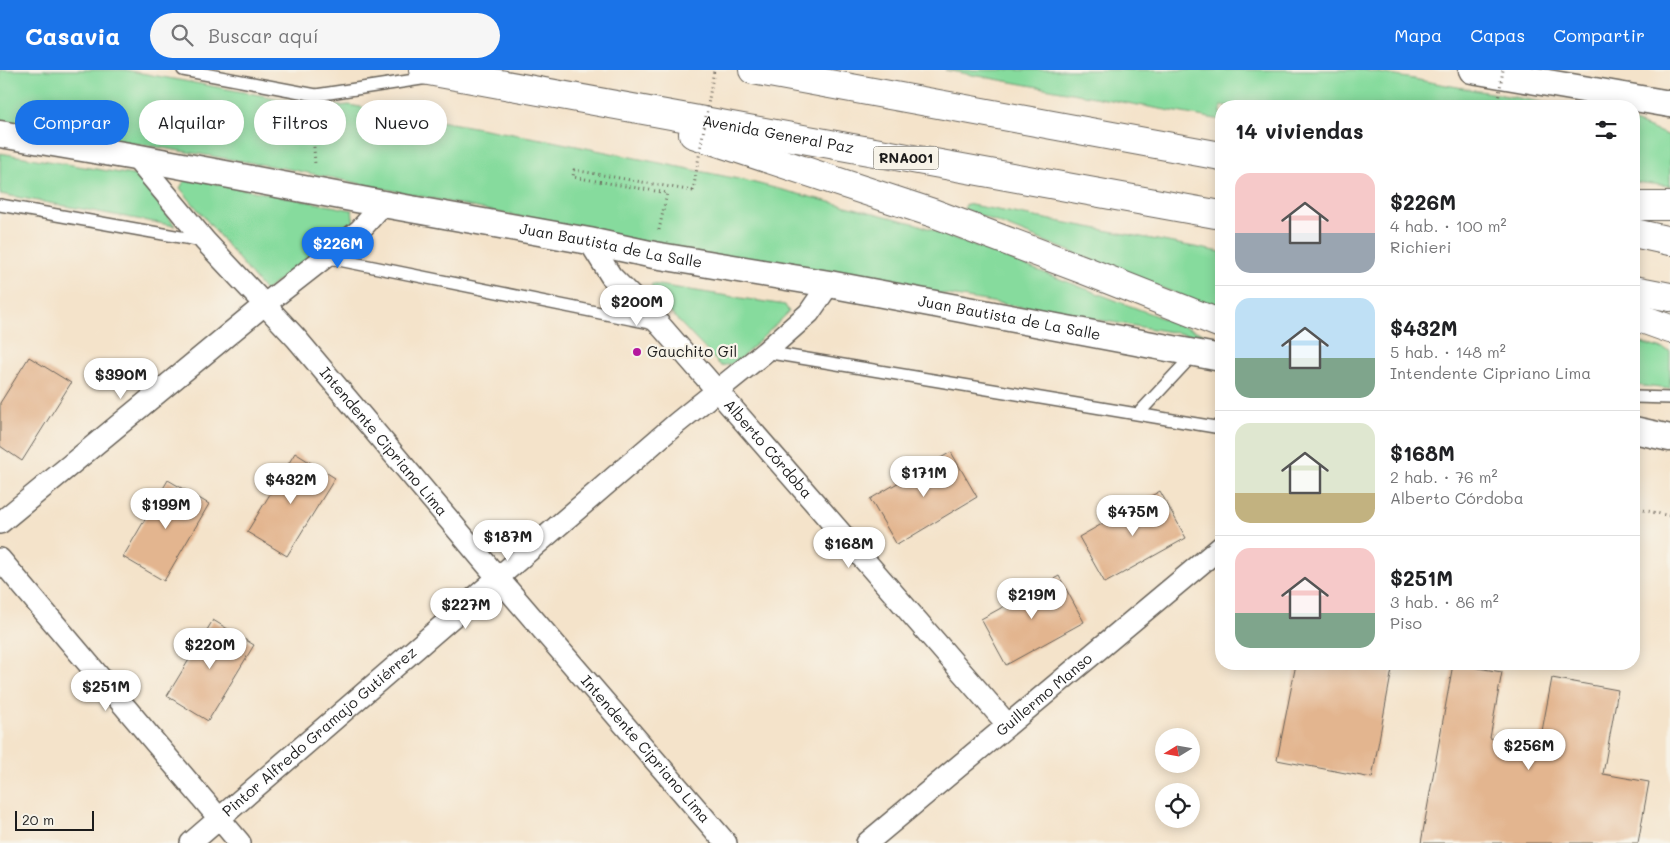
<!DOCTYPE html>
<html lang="es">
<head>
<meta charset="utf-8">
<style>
  :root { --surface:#fff; --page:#f6f6f6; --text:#202124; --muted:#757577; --line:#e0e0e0; --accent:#1a73e8 }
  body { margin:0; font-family:Mali,sans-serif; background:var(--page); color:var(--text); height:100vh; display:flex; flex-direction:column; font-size:19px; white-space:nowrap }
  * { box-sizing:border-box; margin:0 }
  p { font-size:16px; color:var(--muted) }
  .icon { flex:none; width:28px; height:28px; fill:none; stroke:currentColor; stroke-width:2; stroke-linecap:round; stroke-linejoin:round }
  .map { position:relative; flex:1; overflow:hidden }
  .sheet { position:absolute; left:1215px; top:30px; width:425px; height:570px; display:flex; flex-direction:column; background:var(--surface); border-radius:20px; box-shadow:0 2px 12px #0003 }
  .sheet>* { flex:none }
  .top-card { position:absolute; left:15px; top:30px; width:475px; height:45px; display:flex; gap:10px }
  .needle { width:32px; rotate:259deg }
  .controls { position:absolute; left:1155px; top:658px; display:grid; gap:10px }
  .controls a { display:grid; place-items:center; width:45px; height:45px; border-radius:50%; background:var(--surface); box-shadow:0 2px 12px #0003; font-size:25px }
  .scale { position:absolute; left:15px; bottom:12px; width:79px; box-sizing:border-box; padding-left:5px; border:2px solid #1c1c1c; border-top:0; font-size:14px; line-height:18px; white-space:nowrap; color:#1c1c1c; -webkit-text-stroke:4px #f7f3e8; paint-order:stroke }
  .price { position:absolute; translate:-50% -42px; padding:0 11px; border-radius:18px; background:#fff; color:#222; font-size:16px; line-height:32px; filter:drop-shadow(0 1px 2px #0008) }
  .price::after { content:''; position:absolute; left:50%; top:30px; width:15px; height:11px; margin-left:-8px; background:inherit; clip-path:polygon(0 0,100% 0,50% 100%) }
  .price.on { background:var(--accent); color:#fff }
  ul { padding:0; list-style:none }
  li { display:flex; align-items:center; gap:15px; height:125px; padding:0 20px }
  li+li { border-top:1px solid var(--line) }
  li span { display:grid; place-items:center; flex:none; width:140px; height:100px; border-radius:15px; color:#555 }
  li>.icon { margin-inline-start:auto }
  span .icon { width:60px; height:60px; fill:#fffc; stroke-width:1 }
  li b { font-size:21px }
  h2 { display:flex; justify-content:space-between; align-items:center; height:60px; padding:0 20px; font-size:21px }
  .pill { padding:0 18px; border-radius:22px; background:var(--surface); box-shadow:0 2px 12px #0003; font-size:18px; line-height:45px }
  .pill.on { background:var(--accent); color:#fff }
  header { display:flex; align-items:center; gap:30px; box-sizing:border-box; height:70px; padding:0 25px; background:var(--accent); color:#fff }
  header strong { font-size:24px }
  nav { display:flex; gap:28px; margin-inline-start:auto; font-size:18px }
  .search { width:350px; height:45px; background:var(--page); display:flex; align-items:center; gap:12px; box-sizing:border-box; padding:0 18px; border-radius:28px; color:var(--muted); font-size:19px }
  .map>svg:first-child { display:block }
  .green { fill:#86db9d; stroke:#517c5c }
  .building { fill:#e3b58f }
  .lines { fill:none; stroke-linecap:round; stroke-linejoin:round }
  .service-casing { stroke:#686259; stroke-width:14 }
  .minor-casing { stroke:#686259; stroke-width:24 }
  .tertiary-casing { stroke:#686259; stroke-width:29 }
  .motorway-casing { stroke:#686259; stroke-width:30 }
  .path { stroke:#686259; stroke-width:3; stroke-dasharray:1 4; stroke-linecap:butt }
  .service { stroke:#fff; stroke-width:11 }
  .minor { stroke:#fff; stroke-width:21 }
  .tertiary { stroke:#fff; stroke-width:26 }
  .motorway { stroke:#fff; stroke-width:28 }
  .path-bridge { stroke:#686259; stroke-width:3; stroke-dasharray:1 4; stroke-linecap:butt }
  .poi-dot { fill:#b5179e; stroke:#f7f3e8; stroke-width:2 }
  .labels { text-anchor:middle; stroke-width:4.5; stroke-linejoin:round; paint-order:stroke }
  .shield { fill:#f7f3e8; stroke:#5e5c59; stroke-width:1 }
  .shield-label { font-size:14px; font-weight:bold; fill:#1c1c1c }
  .street-label { font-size:15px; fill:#1c1c1c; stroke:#f7f3e8 }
  .poi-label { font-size:15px; fill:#1c1c1c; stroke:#f7f3e8; text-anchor:start }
</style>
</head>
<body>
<header>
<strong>Casavia</strong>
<div class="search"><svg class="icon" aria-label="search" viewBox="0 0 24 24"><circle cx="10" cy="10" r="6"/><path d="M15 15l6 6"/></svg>Buscar aquí</div>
<nav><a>Mapa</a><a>Capas</a><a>Compartir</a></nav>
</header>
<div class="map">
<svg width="1670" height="773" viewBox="0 0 1670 773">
  <rect width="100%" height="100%" fill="#f7f3e8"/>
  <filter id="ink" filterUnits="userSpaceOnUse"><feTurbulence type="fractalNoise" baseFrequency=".02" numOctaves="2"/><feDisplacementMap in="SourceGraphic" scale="10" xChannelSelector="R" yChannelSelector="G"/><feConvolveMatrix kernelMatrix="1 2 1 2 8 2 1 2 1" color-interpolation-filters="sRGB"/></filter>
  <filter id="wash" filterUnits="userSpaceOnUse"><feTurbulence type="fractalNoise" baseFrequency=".0096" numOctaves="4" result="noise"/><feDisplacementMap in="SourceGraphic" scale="20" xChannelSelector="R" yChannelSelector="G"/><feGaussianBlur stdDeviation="1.12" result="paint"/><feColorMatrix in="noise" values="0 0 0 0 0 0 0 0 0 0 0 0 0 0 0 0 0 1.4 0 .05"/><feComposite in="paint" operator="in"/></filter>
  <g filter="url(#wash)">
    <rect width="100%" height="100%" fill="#f4e3ca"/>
    <!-- green -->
    <path class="green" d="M0 0H125L324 37 349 35 547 70 743 110 917 154 1219 270 680 180 289 99 0 51Z
      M945 0H1363L1563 36H1221V50Z
      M1634 52 1670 66V116L1634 112Z
      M0 83 138 106 175 156 0 124Z
      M186 108 352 140 354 153 265 221 180 118Z
      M966 134 1221 182V241L1154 215 964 139Z
      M652 214 785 235 789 242 736 293 721 296 651 222Z
      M1634 271 1670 281V319L1634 315Z"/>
    <g id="blocks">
      <!-- building -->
      <path class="building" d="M29 287 71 313 22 391 0 376V333Z
        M951 382 977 427 897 475 870 429Z
        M295 383 335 408 287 486 247 462Z
        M168 410 209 434 164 511 123 487Z
        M1160 421 1186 468 1105 513 1079 467Z
        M1059 506 1084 552 1006 595 981 549Z
        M213 550 254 575 208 651 167 626Z
        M1296 594H1393L1372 708 1277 690Z
        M1453 594 1502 602 1490 668 1539 677 1552 608 1618 620 1603 704 1649 712 1638 773H1421Z"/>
    </g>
  </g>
  <g filter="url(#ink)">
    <use href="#blocks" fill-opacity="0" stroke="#686259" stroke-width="1"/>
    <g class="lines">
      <defs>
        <path id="service" d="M183 0 316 25 428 8
          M0 135 203 171
          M324 187 655 254
          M765 282 1221 358
          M1634 327 1670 328
          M1138 344 1193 285"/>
        <g id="minor">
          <path id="s1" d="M135 87 205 171 296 268 498 508 726 773"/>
          <path id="s2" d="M589 171 611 206 660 255 1007 654"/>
          <path d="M0 453 264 235 360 160 383 134"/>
          <path d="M0 489 240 773"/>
          <path id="s3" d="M191 773 677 353 765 282 809 243 829 214"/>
          <path id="s4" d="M867 773 1221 477"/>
        </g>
        <g id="tertiary">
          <path d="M1472 0 1670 34"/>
          <path id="s5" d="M0 64 135 87 383 134 589 171 654 185 829 214 1221 288"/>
          <path d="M1634 360 1670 368"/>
        </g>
        <g id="motorway">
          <path id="s6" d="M423 0 1221 145"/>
          <path d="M753 0 1221 86"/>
          <path d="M693 64 933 143 1084 200 1221 254"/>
          <path d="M1634 136H1670"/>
          <path d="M1634 163 1670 171"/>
          <path d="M1634 220 1670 227"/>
          <path d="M1634 246 1670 259"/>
        </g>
      </defs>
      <!-- service casing -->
      <use href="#service" class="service-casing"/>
      <!-- minor casing -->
      <use href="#minor" class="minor-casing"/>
      <!-- tertiary casing -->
      <use href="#tertiary" class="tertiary-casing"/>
      <!-- motorway casing -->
      <use href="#motorway" class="motorway-casing"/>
      <!-- path -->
      <path class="path" d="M312 42 315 95
        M659 160 667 123 573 107 574 100 693 121
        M1634 438 1670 446"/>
      <!-- service -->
      <use href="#service" class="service"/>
      <!-- minor -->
      <use href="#minor" class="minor"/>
      <!-- tertiary -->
      <use href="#tertiary" class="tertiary"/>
      <!-- motorway -->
      <use href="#motorway" class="motorway"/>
      <!-- path-bridge -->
      <path class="path-bridge" d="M1497 36 1503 0
        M693 121 714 0"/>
    </g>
  </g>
  <!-- markers -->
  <circle class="poi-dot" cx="637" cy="282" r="5"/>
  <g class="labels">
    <!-- shield labels -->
    <rect class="shield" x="873.5" y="76.5" width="65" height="23" rx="4"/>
    <g class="shield-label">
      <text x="906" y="93">RNA001</text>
    </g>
    <!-- street labels -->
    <g class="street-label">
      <text dy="5" stroke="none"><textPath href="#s6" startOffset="361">Avenida General Paz</textPath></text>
      <text dy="5" stroke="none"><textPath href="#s5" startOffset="621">Juan Bautista de La Salle</textPath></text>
      <text dy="5" stroke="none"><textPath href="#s5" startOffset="1026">Juan Bautista de La Salle</textPath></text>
      <text dy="5" stroke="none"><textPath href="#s1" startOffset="378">Intendente Cipriano Lima</textPath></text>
      <text dy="5" stroke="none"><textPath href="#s2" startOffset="275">Alberto Córdoba</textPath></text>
      <text dy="5" stroke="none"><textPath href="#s4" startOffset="231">Guillermo Manso</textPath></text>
      <text dy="5" stroke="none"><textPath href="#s3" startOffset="170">Pintor Alfredo Gramajo Gutiérrez</textPath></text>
      <text dy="5" stroke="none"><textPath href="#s1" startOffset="782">Intendente Cipriano Lima</textPath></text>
    </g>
    <!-- poi labels -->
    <g class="poi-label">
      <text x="647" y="287">Gauchito Gil</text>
    </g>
  </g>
</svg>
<div class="controls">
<a><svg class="needle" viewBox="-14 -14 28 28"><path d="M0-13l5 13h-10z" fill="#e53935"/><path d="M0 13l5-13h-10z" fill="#757577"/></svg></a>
<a><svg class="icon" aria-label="locate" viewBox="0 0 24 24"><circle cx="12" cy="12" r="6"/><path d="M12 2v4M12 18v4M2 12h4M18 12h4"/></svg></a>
</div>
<div class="scale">20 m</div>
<b class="price on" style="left:338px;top:199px">$226M</b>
<b class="price" style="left:637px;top:257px">$200M</b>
<b class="price" style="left:121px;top:330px">$390M</b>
<b class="price" style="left:924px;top:428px">$171M</b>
<b class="price" style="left:291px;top:435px">$432M</b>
<b class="price" style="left:166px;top:460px">$199M</b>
<b class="price" style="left:1133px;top:467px">$475M</b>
<b class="price" style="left:508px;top:492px">$187M</b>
<b class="price" style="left:849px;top:499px">$168M</b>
<b class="price" style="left:1032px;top:550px">$219M</b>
<b class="price" style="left:466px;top:560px">$227M</b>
<b class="price" style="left:210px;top:600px">$220M</b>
<b class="price" style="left:106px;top:642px">$251M</b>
<b class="price" style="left:1529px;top:701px">$256M</b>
<div class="top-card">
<a class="pill on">Comprar</a>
<a class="pill">Alquilar</a>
<a class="pill">Filtros</a>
<a class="pill">Nuevo</a>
</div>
<section class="sheet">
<h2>14 viviendas<svg class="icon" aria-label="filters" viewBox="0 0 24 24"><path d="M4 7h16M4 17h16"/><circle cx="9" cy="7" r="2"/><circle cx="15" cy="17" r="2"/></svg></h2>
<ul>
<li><span style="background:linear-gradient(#f6c9c9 60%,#9aa5b1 0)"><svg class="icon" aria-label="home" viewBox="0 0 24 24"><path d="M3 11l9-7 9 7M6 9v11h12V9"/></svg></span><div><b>$226M</b><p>4 hab. · 100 m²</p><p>Richieri</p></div></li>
<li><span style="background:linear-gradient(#bfe0f5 60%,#7fa58c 0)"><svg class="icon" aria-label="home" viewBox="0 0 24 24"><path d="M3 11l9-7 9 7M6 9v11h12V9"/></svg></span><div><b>$432M</b><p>5 hab. · 148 m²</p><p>Intendente Cipriano Lima</p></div></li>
<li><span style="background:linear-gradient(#dfe7d0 70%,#c2b280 0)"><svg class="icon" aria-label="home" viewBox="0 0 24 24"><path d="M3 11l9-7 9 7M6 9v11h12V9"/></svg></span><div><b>$168M</b><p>2 hab. · 76 m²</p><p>Alberto Córdoba</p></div></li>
<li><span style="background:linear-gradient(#f6c9c9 65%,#7fa58c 0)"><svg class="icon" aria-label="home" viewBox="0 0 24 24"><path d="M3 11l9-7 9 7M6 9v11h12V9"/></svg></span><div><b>$251M</b><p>3 hab. · 86 m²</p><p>Piso</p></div></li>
</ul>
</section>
</div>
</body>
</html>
